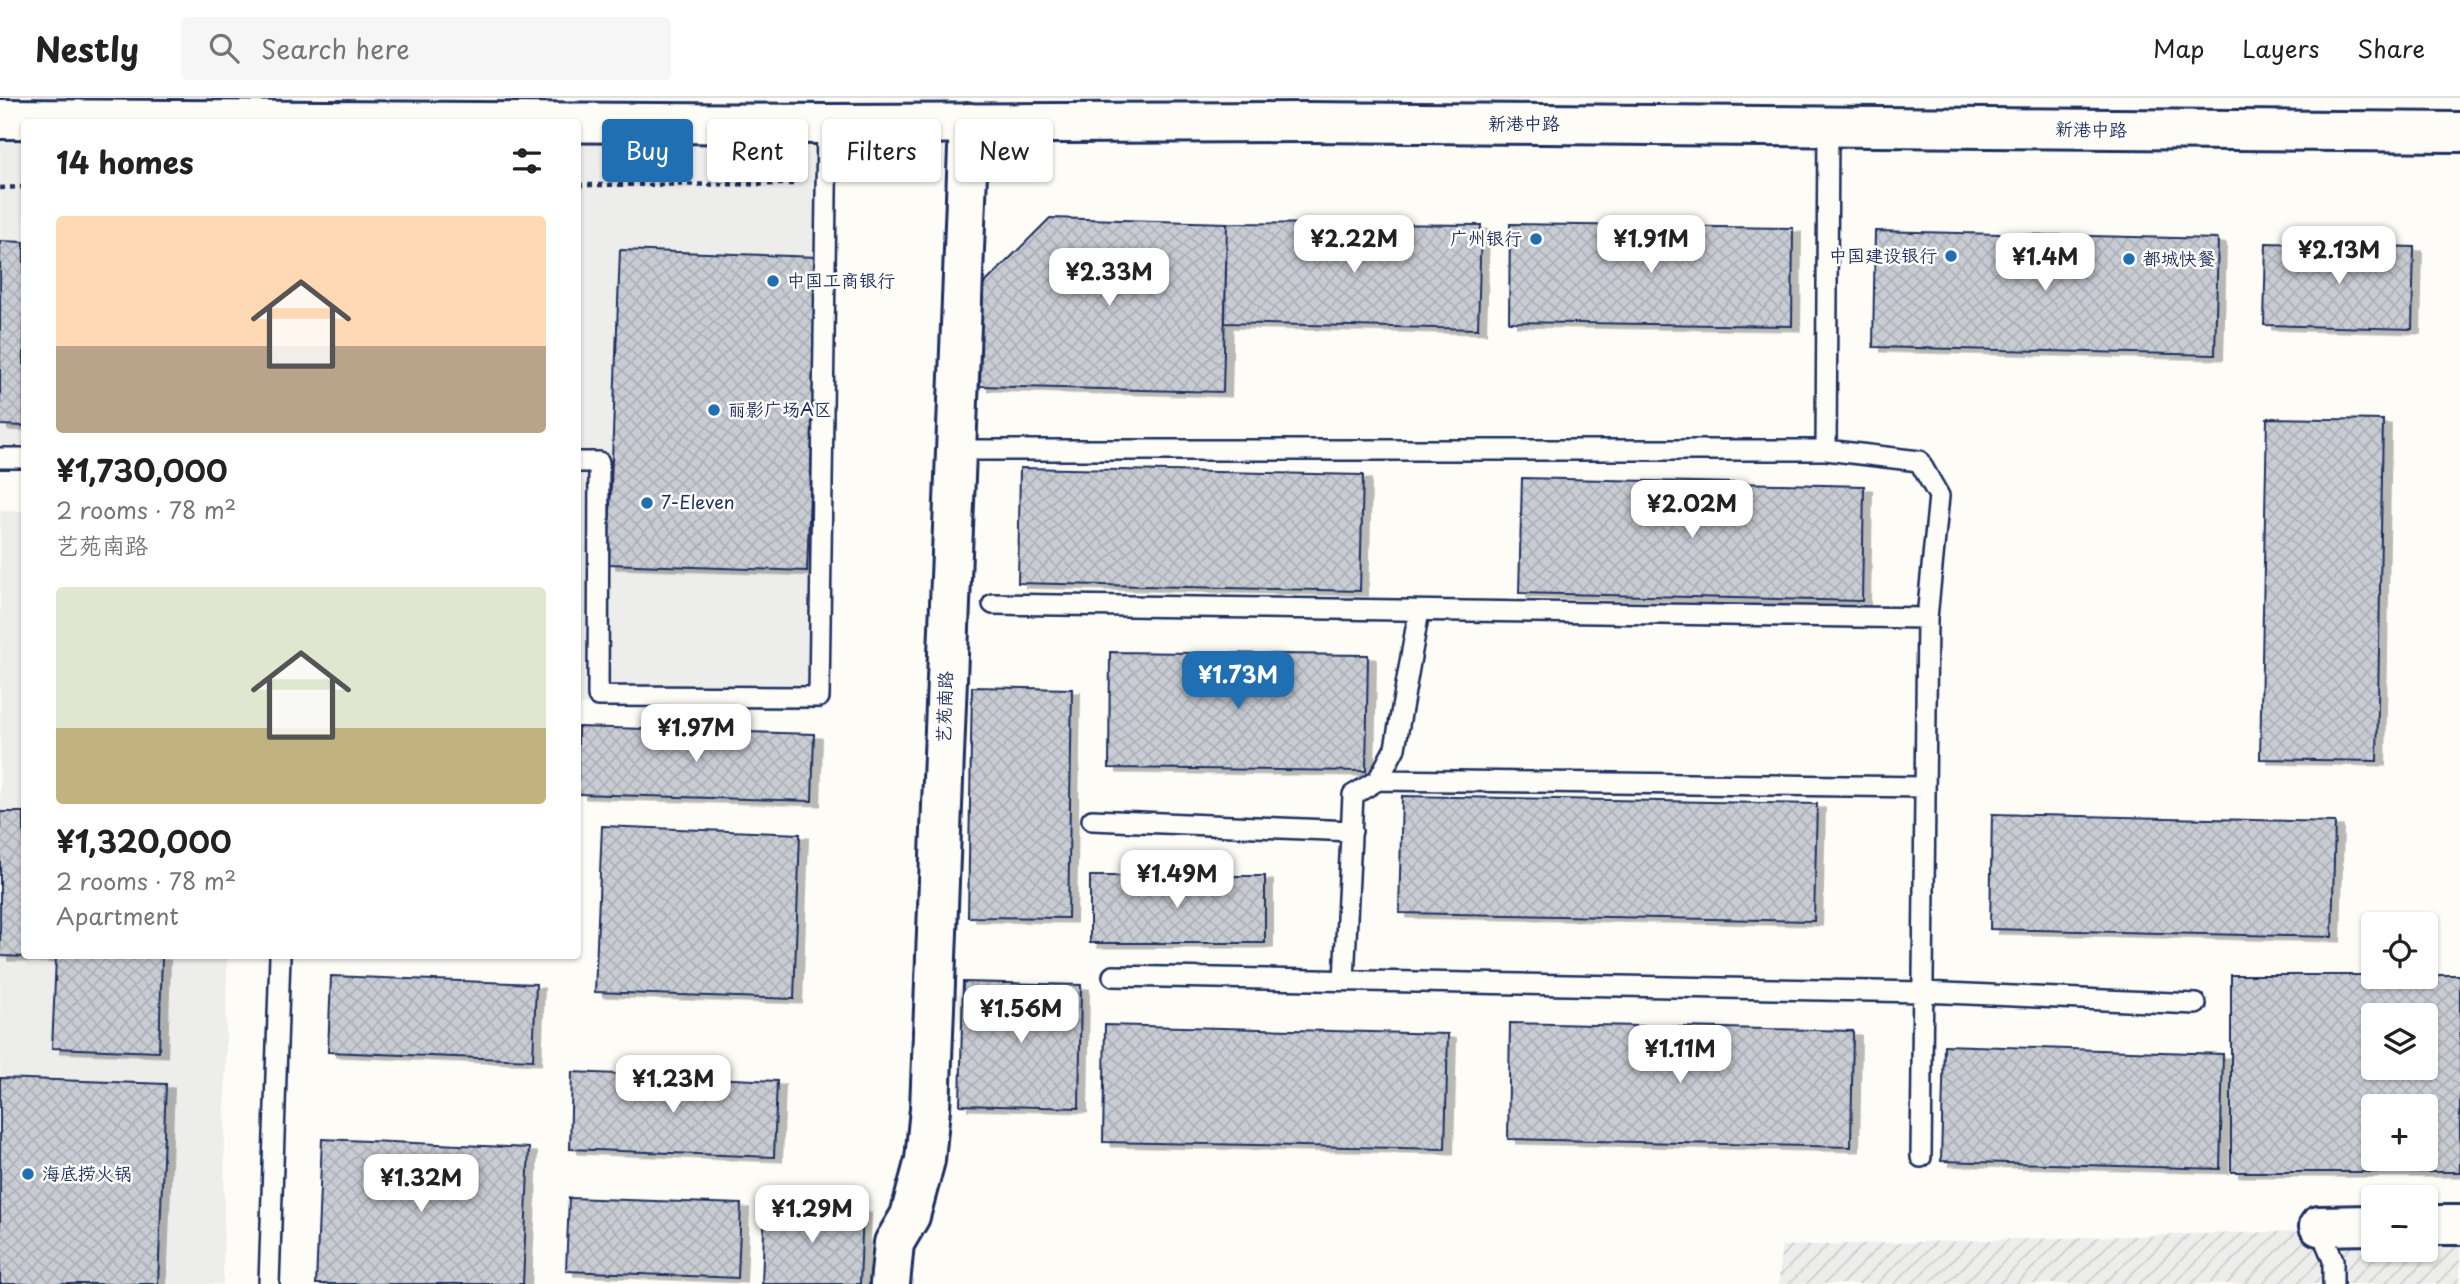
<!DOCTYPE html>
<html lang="en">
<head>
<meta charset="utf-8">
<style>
  :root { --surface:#fff; --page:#f6f6f6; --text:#222; --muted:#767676; --line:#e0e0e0; --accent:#1f6fb2 }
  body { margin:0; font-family:"Playpen Sans","LXGW WenKai TC",sans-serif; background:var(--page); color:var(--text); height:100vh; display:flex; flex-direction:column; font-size:26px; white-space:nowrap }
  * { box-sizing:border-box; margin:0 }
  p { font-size:23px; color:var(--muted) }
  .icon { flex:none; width:38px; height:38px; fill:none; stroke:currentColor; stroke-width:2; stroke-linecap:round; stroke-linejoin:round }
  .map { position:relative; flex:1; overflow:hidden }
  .drawer { position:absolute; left:21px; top:21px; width:560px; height:840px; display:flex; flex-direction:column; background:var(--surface); border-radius:7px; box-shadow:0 2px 5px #0004 }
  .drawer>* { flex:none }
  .banner { position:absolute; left:602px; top:21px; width:665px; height:63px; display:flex; gap:14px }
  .tools { position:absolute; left:2361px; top:814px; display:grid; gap:14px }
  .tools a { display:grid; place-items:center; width:77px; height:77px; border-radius:7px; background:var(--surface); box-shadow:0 2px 5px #0004; font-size:35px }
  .price { position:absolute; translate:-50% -60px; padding:0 16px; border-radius:14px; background:#fff; color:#222; font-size:23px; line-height:46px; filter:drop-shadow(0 2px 4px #0008) }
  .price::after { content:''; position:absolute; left:50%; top:42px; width:21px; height:16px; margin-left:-10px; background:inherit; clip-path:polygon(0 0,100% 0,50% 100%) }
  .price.active { background:var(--accent); color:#fff }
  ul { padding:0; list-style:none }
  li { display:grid; align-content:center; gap:14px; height:371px; padding:0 35px }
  li span { display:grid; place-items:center; height:217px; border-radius:7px; color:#555 }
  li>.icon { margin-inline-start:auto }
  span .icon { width:126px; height:126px; fill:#fffc; stroke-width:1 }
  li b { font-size:30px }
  h2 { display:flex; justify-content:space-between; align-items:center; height:84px; padding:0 35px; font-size:30px }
  .pill { padding:0 24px; border-radius:7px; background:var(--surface); box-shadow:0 2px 5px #0004; font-size:24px; line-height:63px }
  .pill.active { background:var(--accent); color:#fff }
  header { display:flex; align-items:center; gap:42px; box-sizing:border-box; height:98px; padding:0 35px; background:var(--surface); border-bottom:2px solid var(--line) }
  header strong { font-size:33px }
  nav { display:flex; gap:38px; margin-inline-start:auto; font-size:24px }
  .search { width:490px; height:63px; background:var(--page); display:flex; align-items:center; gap:18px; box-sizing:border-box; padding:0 24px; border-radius:7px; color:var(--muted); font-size:26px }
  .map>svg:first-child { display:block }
  .built { fill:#edeeec }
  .industrial { fill:url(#industrial-furrows) }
  .building { fill:url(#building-cross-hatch); stroke:#1b2f5e; stroke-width:2; fill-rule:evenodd; filter:url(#shadow) }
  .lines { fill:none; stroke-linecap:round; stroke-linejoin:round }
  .service-casing { stroke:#1b2f5e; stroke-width:24 }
  .minor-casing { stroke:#1b2f5e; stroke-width:44 }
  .tertiary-casing { stroke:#1b2f5e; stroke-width:44 }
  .primary-casing { stroke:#1b2f5e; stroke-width:44 }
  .path { stroke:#1b2f5e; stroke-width:4.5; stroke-dasharray:5 5; stroke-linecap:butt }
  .service { stroke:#fdfcf7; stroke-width:19 }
  .minor { stroke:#fdfcf7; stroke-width:38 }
  .tertiary { stroke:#fdfcf7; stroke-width:38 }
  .primary { stroke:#fdfcf7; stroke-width:38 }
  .poi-dot { fill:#1f6fb2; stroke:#fdfcf7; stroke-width:2.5 }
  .labels { text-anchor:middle; stroke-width:5; stroke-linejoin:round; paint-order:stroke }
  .street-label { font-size:18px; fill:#1b2f5e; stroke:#fdfcf7 }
  .poi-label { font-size:18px; fill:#1b2f5e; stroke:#fdfcf7; text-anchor:start }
</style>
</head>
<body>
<header>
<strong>Nestly</strong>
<div class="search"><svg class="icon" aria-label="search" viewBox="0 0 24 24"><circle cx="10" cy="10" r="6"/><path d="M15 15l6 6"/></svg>Search here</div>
<nav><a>Map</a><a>Layers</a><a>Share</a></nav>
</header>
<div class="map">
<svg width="2460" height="1186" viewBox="0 0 2460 1186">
  <defs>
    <pattern id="industrial-furrows" width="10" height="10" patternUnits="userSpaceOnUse" patternTransform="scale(1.75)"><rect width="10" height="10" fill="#edeeec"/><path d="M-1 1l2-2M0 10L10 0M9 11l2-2" fill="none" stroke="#cbcccd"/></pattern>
    <pattern id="building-cross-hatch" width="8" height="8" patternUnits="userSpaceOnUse" patternTransform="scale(1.75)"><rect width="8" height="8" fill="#c9ccd3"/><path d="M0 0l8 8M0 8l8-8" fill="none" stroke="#acb0b8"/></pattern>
    <filter id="shadow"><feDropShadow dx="8" dy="4.5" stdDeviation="0" flood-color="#0004"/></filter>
  </defs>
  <rect width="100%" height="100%" fill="#fdfcf7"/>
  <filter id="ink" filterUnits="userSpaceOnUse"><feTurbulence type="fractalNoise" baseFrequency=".0143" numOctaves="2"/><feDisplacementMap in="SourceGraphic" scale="14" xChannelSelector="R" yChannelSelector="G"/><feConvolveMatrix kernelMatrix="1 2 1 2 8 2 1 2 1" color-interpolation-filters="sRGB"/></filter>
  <g filter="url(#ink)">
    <!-- built -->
    <path class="built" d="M0 36 24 37V372L0 371Z
      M578 43 836 47 823 613 578 607Z
      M0 413H24V858H227L223 1186H0Z"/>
    <!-- industrial -->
    <path class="industrial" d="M2460 1129V1186H1779L1781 1148 2373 1131V1152H2426V1130Z"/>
    <!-- building -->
    <path class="building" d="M1050 120 1227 125 1223 294 980 288 982 188Z
      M1227 125 1481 127 1478 231 1225 225Z
      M1510 126 1793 130 1792 228 1509 224Z
      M1875 133 2218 141 2215 257 1873 249Z
      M0 143 24 144V328L0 327Z
      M2266 145 2414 149 2412 231 2264 227Z
      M620 152 819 159 807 473 608 466Z
      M2267 320 2383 322 2377 663 2260 661Z
      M1020 370 1363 377 1360 493 1018 485Z
      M1522 380 1864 388 1862 503 1519 495Z
      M1110 554 1368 557 1366 673 1109 670Z
      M972 589 1072 591 1068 820 968 819Z
      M578 629 814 636 812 703 578 696Z
      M1402 698 1817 706 1814 823 1399 815Z
      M0 714H24V858H162L159 954 52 950 56 860 0 858Z
      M1992 716 2335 724 2332 839 1990 831Z
      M602 728 800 736 794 901 595 894Z
      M1090 778H1265V845H1090Z
      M2231 877H2460V1074H2231ZM2373 917H2426V970H2373ZM2373 1008H2426V1060H2373Z
      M331 878 536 886 533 962 328 954Z
      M963 884 1081 887 1079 1010 960 1007Z
      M1510 925 1853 933 1851 1049 1508 1041Z
      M1105 927 1448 936 1445 1051 1103 1044Z
      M1944 947 2223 956 2220 1071 1941 1063Z
      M572 974 777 983 774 1059 570 1051Z
      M0 980 166 986 158 1186H0Z
      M322 1041 529 1050 523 1186H316Z
      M569 1100 741 1106 738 1180 566 1173Z
      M765 1106 863 1111 860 1186H762Z"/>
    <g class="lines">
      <defs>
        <path id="service" d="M955 352H1826L1919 363 1939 398 1927 520 993 506
          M1826 352 1828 29
          M0 360H24
          M578 364H599L598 598 819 599 827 26
          M1378 682 1395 650 1419 513
          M1092 722 1352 733
          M1113 878 1923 894 2196 906
          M1344 882 1353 697 1378 682 1925 689
          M1921 1059 1927 520
          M2319 1128 2333 1162V1186
          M269 1186 280 858"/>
        <path id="minor" d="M2426 1127H2460
          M2319 1128 2373 1127"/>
        <path id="tertiary" d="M890 1186 894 1145 910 1118 925 1062 930 1011 969 25"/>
        <path id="primary" d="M0 21 827 26 1305 24 2460 34"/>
      </defs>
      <!-- service casing -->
      <use href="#service" class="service-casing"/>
      <!-- minor casing -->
      <use href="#minor" class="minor-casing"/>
      <!-- tertiary casing -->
      <use href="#tertiary" class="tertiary-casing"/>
      <!-- primary casing -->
      <use href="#primary" class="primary-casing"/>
      <!-- path -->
      <path class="path" d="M578 87 798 86
        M0 90 24 89"/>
      <!-- service -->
      <use href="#service" class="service"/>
      <!-- minor -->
      <use href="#minor" class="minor"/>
      <!-- tertiary -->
      <use href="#tertiary" class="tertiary"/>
      <!-- primary -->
      <use href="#primary" class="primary"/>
    </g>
  </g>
  <!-- markers -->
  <g class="poi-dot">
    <circle cx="1536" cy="141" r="7"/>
    <circle cx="1951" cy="158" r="7"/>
    <circle cx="2129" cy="161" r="7"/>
    <circle cx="773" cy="183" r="7"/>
    <circle cx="714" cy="312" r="7"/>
    <circle cx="647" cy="405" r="7"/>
    <circle cx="28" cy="1076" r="7"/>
  </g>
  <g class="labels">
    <!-- street labels -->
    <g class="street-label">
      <text x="1524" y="32">新港中路</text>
      <text transform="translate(2091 32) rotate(1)" y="6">新港中路</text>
      <text transform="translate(945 609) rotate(-88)" y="6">艺苑南路</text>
    </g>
    <!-- poi labels -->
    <g class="poi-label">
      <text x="1522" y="147" text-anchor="end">广州银行</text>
      <text x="1937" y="164" text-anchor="end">中国建设银行</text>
      <text x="2143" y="167">都城快餐</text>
      <text x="787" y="189">中国工商银行</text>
      <text x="728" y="318">丽影广场A区</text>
      <text x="661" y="411">7-Eleven</text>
      <text x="42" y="1082">海底捞火锅</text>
    </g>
  </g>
</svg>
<div class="tools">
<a><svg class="icon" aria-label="locate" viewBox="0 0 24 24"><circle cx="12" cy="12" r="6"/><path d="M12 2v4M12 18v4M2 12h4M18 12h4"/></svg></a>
<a><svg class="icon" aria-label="layers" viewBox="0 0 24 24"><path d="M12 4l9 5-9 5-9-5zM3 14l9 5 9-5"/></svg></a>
<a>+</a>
<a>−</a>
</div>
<b class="price" style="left:1354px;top:177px">¥2.22M</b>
<b class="price" style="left:1651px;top:177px">¥1.91M</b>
<b class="price" style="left:2339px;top:188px">¥2.13M</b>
<b class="price" style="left:2045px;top:195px">¥1.4M</b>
<b class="price" style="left:1109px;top:210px">¥2.33M</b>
<b class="price" style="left:1692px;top:442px">¥2.02M</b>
<b class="price active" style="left:1238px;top:613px">¥1.73M</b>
<b class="price" style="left:696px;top:666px">¥1.97M</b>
<b class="price" style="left:1177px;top:812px">¥1.49M</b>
<b class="price" style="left:1021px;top:947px">¥1.56M</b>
<b class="price" style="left:1680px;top:987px">¥1.11M</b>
<b class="price" style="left:673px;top:1017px">¥1.23M</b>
<b class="price" style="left:421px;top:1116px">¥1.32M</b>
<b class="price" style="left:812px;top:1147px">¥1.29M</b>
<div class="banner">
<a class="pill active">Buy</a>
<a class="pill">Rent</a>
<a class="pill">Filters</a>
<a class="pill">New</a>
</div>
<section class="drawer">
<h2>14 homes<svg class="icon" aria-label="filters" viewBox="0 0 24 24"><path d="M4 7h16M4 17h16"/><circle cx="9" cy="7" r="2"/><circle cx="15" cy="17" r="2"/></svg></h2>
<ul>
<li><span style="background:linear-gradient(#ffd9b3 60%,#b9a48a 0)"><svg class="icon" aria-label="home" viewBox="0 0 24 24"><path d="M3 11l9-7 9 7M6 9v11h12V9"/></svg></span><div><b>¥1,730,000</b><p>2 rooms · 78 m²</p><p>艺苑南路</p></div></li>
<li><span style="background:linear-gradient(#dfe7d0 65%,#c2b280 0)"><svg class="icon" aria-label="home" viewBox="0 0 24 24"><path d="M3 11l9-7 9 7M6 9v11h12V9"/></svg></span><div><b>¥1,320,000</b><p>2 rooms · 78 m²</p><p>Apartment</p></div></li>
</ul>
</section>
</div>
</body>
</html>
